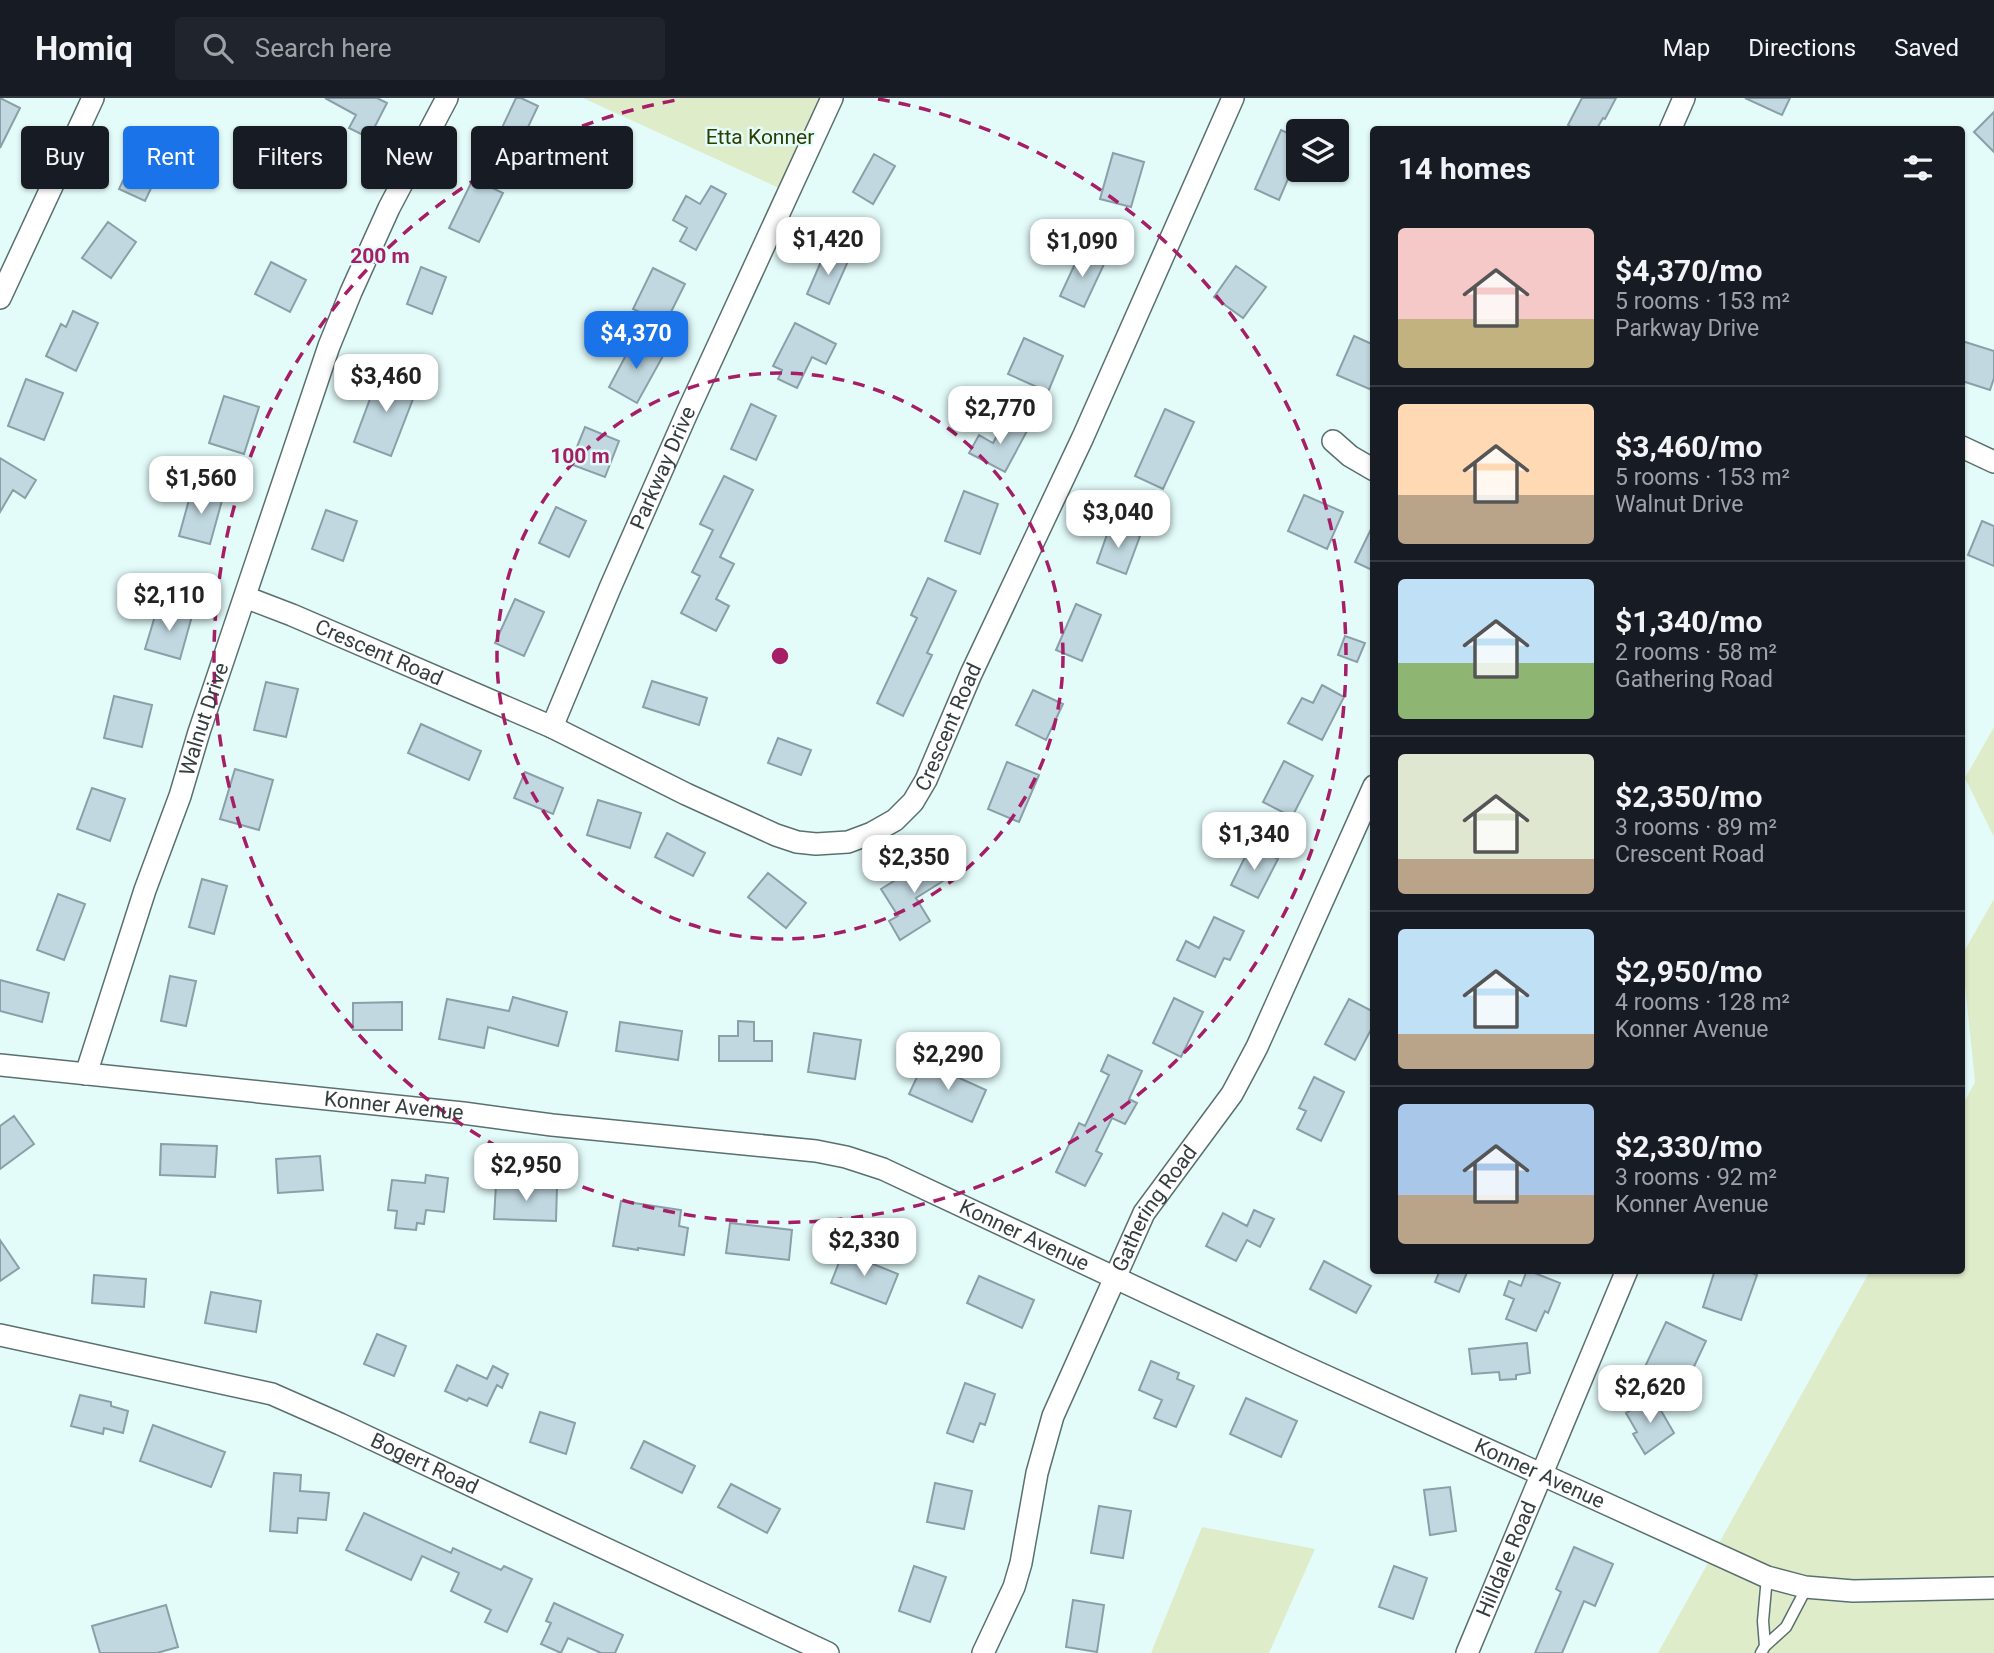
<!DOCTYPE html>
<html lang="en">
<head>
<meta charset="utf-8">
<style>
  :root { --surface:#171b24; --page:#20242c; --text:#f1f3f6; --muted:#9ea1a6; --line:#363941; --accent:#1a73e8 }
  body { margin:0; font-family:Roboto,sans-serif; background:var(--page); color:var(--text); height:100vh; display:flex; flex-direction:column; font-size:26px; white-space:nowrap }
  * { box-sizing:border-box; margin:0 }
  p { font-size:23px; color:var(--muted) }
  .icon { flex:none; width:38px; height:38px; fill:none; stroke:currentColor; stroke-width:2; stroke-linecap:round; stroke-linejoin:round }
  .map { position:relative; flex:1; overflow:hidden }
  .drawer { position:absolute; left:1370px; top:28px; width:595px; height:1148px; display:flex; flex-direction:column; background:var(--surface); border-radius:7px; box-shadow:0 2px 5px #0004 }
  .drawer>* { flex:none }
  .banner { position:absolute; left:21px; top:28px; width:665px; height:63px; display:flex; gap:14px }
  .buttons { position:absolute; left:1286px; top:21px; display:grid; gap:14px }
  .buttons a { display:grid; place-items:center; width:63px; height:63px; border-radius:7px; background:var(--surface); box-shadow:0 2px 5px #0004; font-size:35px }
  .price { position:absolute; translate:-50% -60px; padding:0 16px; border-radius:14px; background:#fff; color:#222; font-size:23px; line-height:46px; filter:drop-shadow(0 2px 4px #0008) }
  .price::after { content:''; position:absolute; left:50%; top:42px; width:21px; height:16px; margin-left:-10px; background:inherit; clip-path:polygon(0 0,100% 0,50% 100%) }
  .price.active { background:var(--accent); color:#fff }
  ul { padding:0; list-style:none }
  li { display:flex; align-items:center; gap:21px; height:175px; padding:0 28px }
  li+li { border-top:2px solid var(--line) }
  li span { display:grid; place-items:center; flex:none; width:196px; height:140px; border-radius:7px; color:#555 }
  li>.icon { margin-inline-start:auto }
  span .icon { width:84px; height:84px; fill:#fffc; stroke-width:1 }
  li b { font-size:30px }
  h2 { display:flex; justify-content:space-between; align-items:center; height:84px; padding:0 28px; font-size:30px }
  .chip { padding:0 24px; border-radius:7px; background:var(--surface); box-shadow:0 2px 5px #0004; font-size:24px; line-height:63px }
  .chip.active { background:var(--accent); color:#fff }
  header { display:flex; align-items:center; gap:42px; box-sizing:border-box; height:98px; padding:0 35px; background:var(--surface); border-bottom:2px solid var(--line) }
  header strong { font-size:33px }
  nav { display:flex; gap:38px; margin-inline-start:auto; font-size:24px }
  .search { width:490px; height:63px; background:var(--page); display:flex; align-items:center; gap:18px; box-sizing:border-box; padding:0 24px; border-radius:7px; color:var(--muted); font-size:26px }
  .map>svg:first-child { display:block }
  .green { fill:#dfecca }
  .building { fill:#c1d8e0; stroke:#8a9fa7; stroke-width:2 }
  .lines { fill:none; stroke-linecap:round; stroke-linejoin:round }
  .service-casing { stroke:#5a706e; stroke-width:13 }
  .minor-casing { stroke:#5a706e; stroke-width:24 }
  .service { stroke:#fff; stroke-width:10 }
  .minor { stroke:#fff; stroke-width:21 }
  .ring { fill:none; stroke:#a61e66; stroke-width:3.5; stroke-dasharray:12 9 }
  .labels { text-anchor:middle; stroke-width:5; stroke-linejoin:round; paint-order:stroke }
  .park-label { font-size:21px; fill:#2e3e00; stroke:#e3fcfa }
  .street-label { font-size:21px; fill:#343e3e; stroke:#e3fcfa }
  .centre { fill:#a61e66; stroke:#e3fcfa; stroke-width:3.5 }
  .ring-label { font-size:21px; text-anchor:middle; font-weight:bold; fill:#a61e66; stroke:#e3fcfa; stroke-width:5; stroke-linejoin:round; paint-order:stroke }
</style>
</head>
<body>
<header>
<strong>Homiq</strong>
<div class="search"><svg class="icon" aria-label="search" viewBox="0 0 24 24"><circle cx="10" cy="10" r="6"/><path d="M15 15l6 6"/></svg>Search here</div>
<nav><a>Map</a><a>Directions</a><a>Saved</a></nav>
</header>
<div class="map">
<svg width="1994" height="1555" viewBox="0 0 1994 1555">
  <rect width="100%" height="100%" fill="#e3fcfa"/>
  <!-- green -->
  <path class="green" d="M583 0H822L779 90Z
    M1994 629V739L1965 680Z
    M1994 801V1555H1658L1870 1173 1962 1172V1008L1975 984 1962 857Z
    M1202 1429 1315 1451 1269 1555H1151Z"/>
  <!-- building -->
  <path class="building" d="M0 0 20 10 0 50Z
    M325 0H377L387 5 369 40 349 30 356 17Z
    M516 0H521L538 8 512 63 491 53Z
    M1582 0H1616L1605 21 1603 20 1596 32H1576L1568 27Z
    M1745 0H1790L1782 17Z
    M1994 14V54L1974 34Z
    M1281 32 1298 40V78L1291 74 1279 102 1255 91Z
    M146 34 172 46 145 103 119 91Z
    M1113 55 1144 64 1131 109 1100 101Z
    M874 56 895 68 873 106 853 94Z
    M473 81 503 95 479 144 449 130Z
    M711 88 726 96 696 152 680 143 687 130 673 122 686 98 700 106Z
    M108 124 136 144 111 180 82 160Z
    M826 152 849 161 829 206 807 196Z
    M1081 153 1105 164 1084 209 1060 198Z
    M271 164 306 182 290 214 255 196Z
    M1236 168 1266 189 1243 220 1214 199Z
    M421 169 446 179 432 216 407 206Z
    M653 170 685 186 665 226 633 211Z
    M73 213 98 225 76 273 46 258 61 226 66 229Z
    M795 225 836 246 826 266 812 259 797 290 778 281 782 272 773 268Z
    M1354 238 1374 247V293L1337 277Z
    M1024 240 1063 258 1048 294 1008 276Z
    M634 242 663 258 637 305 609 289Z
    M1962 243 1994 253V280L1990 292 1962 283Z
    M380 274 418 288 391 358 354 344Z
    M26 281 63 295 44 342 8 328Z
    M224 298 259 309 244 356 209 345Z
    M751 306 776 318 756 362 731 351Z
    M1165 311 1194 324 1163 391 1135 378Z
    M1006 321 1027 333 1005 374 969 355 979 337 993 345Z
    M585 329 619 343 605 379 570 366Z
    M0 360 36 382 25 400 13 392 0 414Z
    M724 378 753 392 720 459 734 466 716 501 729 508 716 533 681 515 700 478 692 474 713 432 700 426Z
    M192 391 223 399 210 446 179 438Z
    M964 393 998 406 980 456 945 443Z
    M1304 397 1343 414 1327 451 1288 433Z
    M556 409 586 423 569 459 539 445Z
    M326 412 357 423 343 463 312 451Z
    M1982 423 1994 428V468L1968 457Z
    M1374 425V473L1355 464Z
    M1110 428 1140 438 1126 476 1097 465Z
    M928 480 956 493 927 555 932 557 903 618 877 605 917 520 911 517Z
    M515 501 544 514 524 558 495 545Z
    M1076 506 1101 517 1082 563 1056 552Z
    M158 508 192 518 180 561 145 551Z
    M1345 538 1365 545 1357 564 1338 557Z
    M652 583 707 600 699 627 643 609Z
    M266 584 298 591 286 639 254 632Z
    M1322 587 1344 599 1322 642 1288 625 1302 600 1313 605Z
    M1033 592 1063 606 1046 642 1016 627Z
    M114 598 152 607 142 649 104 640Z
    M421 626 481 653 469 682 408 655Z
    M778 640 811 652 801 677 768 665Z
    M1284 663 1313 678 1292 719 1263 704Z
    M1007 664 1039 677 1019 724 988 711Z
    M235 671 273 682 259 732 220 721Z
    M525 674 563 690 553 716 514 700Z
    M92 690 125 701 110 743 77 731Z
    M598 702 641 715 630 750 587 737Z
    M667 735 705 755 693 778 655 759Z
    M1251 747 1278 761 1258 800 1231 787Z
    M938 756 951 778 916 800 930 823 900 842 889 823 898 818 881 791Z
    M768 775 806 805 786 830 748 799Z
    M202 781 227 788 214 836 189 829Z
    M58 796 85 806 64 862 37 852Z
    M1214 819 1244 833 1230 862 1224 860 1215 879 1177 862 1186 843 1199 850Z
    M170 878 196 883 186 928 161 923Z
    M0 882 49 895 42 924 0 913Z
    M513 899 567 914 558 948 488 929 484 950 439 941 447 901 509 913Z
    M1174 900 1203 914 1181 959 1153 945Z
    M1349 901 1374 914V926L1355 962 1325 946Z
    M402 904V932H353V905Z
    M738 923 754 924V943H772V963H719V938H738Z
    M620 924 682 933 678 962 616 953Z
    M814 935 861 942 855 981 808 974Z
    M1108 957 1142 973 1129 1001 1137 1005 1125 1026 1112 1020 1096 1053 1102 1056 1085 1088 1056 1074 1079 1025 1085 1028 1109 977 1101 973Z
    M924 964 986 992 972 1024 909 996Z
    M1314 979 1344 994 1321 1043 1297 1031 1306 1013 1299 1010Z
    M14 1018 34 1046 0 1071V1028Z
    M161 1046 217 1048 215 1079 160 1077Z
    M320 1058 323 1092 278 1095 276 1061Z
    M426 1077 448 1080 444 1114 426 1112 424 1126 417 1125 416 1132 395 1130 397 1113 388 1112 392 1082 425 1085Z
    M496 1086 557 1088 556 1123 494 1121Z
    M621 1103 681 1112 679 1128 688 1130 684 1157 638 1150V1152L613 1148Z
    M1254 1112 1274 1121 1260 1149 1247 1142 1236 1163 1206 1148 1223 1115 1247 1128Z
    M730 1125 792 1132 789 1162 726 1155Z
    M0 1142 19 1170 0 1183Z
    M843 1154 898 1176 886 1206 831 1185Z
    M1324 1163 1371 1188 1356 1215 1310 1191Z
    M1440 1172H1468L1459 1194 1435 1184Z
    M1527 1172 1560 1185 1548 1215 1545 1213 1536 1233 1506 1221 1514 1201 1504 1197 1509 1183 1521 1188Z
    M1715 1172H1745L1757 1177 1741 1222 1703 1209Z
    M94 1177 146 1181 144 1209 92 1205Z
    M979 1178 1034 1202 1022 1230 967 1205Z
    M211 1194 261 1203 256 1234 205 1225Z
    M1666 1224 1706 1243 1683 1292 1643 1273Z
    M377 1236 406 1248 394 1278 364 1266Z
    M1527 1245 1530 1275 1516 1277V1281L1500 1282 1499 1274 1472 1276 1469 1251Z
    M1151 1263 1179 1275 1177 1281 1194 1288 1176 1329 1154 1320 1162 1302 1139 1292Z
    M457 1267 487 1281 493 1268 508 1276 502 1290 497 1287 487 1308 469 1300 467 1303 445 1293Z
    M965 1285 995 1296 985 1327 980 1325 973 1344 947 1335Z
    M80 1297 111 1304V1308L128 1313 123 1335 104 1330 103 1336 71 1328Z
    M1653 1299 1674 1335 1645 1356 1633 1336 1637 1334 1626 1315Z
    M1246 1300 1297 1323 1281 1359 1230 1336Z
    M540 1314 575 1325 566 1356 530 1344Z
    M153 1327 225 1354 211 1389 140 1363Z
    M644 1343 695 1368 682 1395 631 1370Z
    M274 1375 301 1377 300 1393 329 1395 326 1422 298 1420 297 1435 270 1433Z
    M935 1385 972 1393 964 1431 927 1424Z
    M731 1386 780 1411 767 1435 718 1409Z
    M1450 1389 1456 1433 1430 1437 1424 1392Z
    M1099 1408 1131 1413 1123 1460 1091 1455Z
    M364 1415 451 1455 453 1450 501 1472 504 1468 532 1481 507 1534 485 1524 491 1512 451 1493 459 1475 422 1458 411 1482 346 1452Z
    M1574 1449 1613 1466 1595 1508 1584 1503 1562 1555H1535L1561 1494 1556 1491Z
    M914 1468 946 1479 930 1524 899 1513Z
    M1394 1468 1427 1480 1413 1521 1379 1509Z
    M1073 1502 1104 1507 1097 1554 1066 1549Z
    M554 1505 623 1537 615 1555H601L568 1540 561 1555 541 1546 551 1525 546 1523Z
    M166 1507 178 1549 157 1555H100L92 1528Z"/>
  <g class="lines">
    <defs>
      <path id="service" d="M1765 1548 1763 1523 1767 1479
        M1761 1555 1765 1548 1786 1529 1807 1489"/>
      <g id="minor">
        <path d="M1670 32 1684 0"/>
        <path d="M0 200 93 0"/>
        <path d="M1333 343 1350 358 1374 372"/>
        <path d="M1962 349 1994 364"/>
        <path id="s1" d="M245 499 292 517 552 629 686 696 776 737 797 744 816 746 848 744 872 735 895 722 913 704 926 682 971 576 1083 339 1233 0"/>
        <path id="s2" d="M552 629 610 490 687 315 832 0"/>
        <path id="s3" d="M0 967 463 1015 552 1027 816 1053 846 1059 883 1071 1297 1265 1767 1479 1805 1489 1853 1493 1994 1490"/>
        <path id="s4" d="M86 976 145 792 180 698 199 634 329 248 351 194 389 110 447 0"/>
        <path id="s5" d="M0 1237 272 1296 340 1326 828 1555"/>
        <path id="s6" d="M983 1555 1014 1489 1021 1465 1037 1375 1053 1318 1144 1115 1232 996 1257 949 1374 688"/>
        <path id="s7" d="M1467 1555 1627 1172"/>
      </g>
    </defs>
    <!-- service casing -->
    <use href="#service" class="service-casing"/>
    <!-- minor casing -->
    <use href="#minor" class="minor-casing"/>
    <!-- service -->
    <use href="#service" class="service"/>
    <!-- minor -->
    <use href="#minor" class="minor"/>
  </g>
  <!-- distance rings -->
  <g class="ring">
    <circle cx="780" cy="558" r="283"/>
    <path d="M878 1A566 566 0 1 1 682 1"/>
  </g>
  <g class="labels">
    <!-- park labels -->
    <g class="park-label">
      <text x="760" y="46">Etta Konner</text>
    </g>
    <!-- street labels -->
    <g class="street-label">
      <text dy="7" stroke="none"><textPath href="#s2" startOffset="282">Parkway Drive</textPath></text>
      <text dy="7" stroke="none"><textPath href="#s1" startOffset="145">Crescent Road</textPath></text>
      <text dy="7" stroke="none"><textPath href="#s4" startOffset="374">Walnut Drive</textPath></text>
      <text dy="7" stroke="none"><textPath href="#s1" startOffset="816">Crescent Road</textPath></text>
      <text dy="7" stroke="none"><textPath href="#s3" startOffset="396">Konner Avenue</textPath></text>
      <text dy="7" stroke="none"><textPath href="#s6" startOffset="480">Gathering Road</textPath></text>
      <text dy="7" stroke="none"><textPath href="#s3" startOffset="1046">Konner Avenue</textPath></text>
      <text dy="7" stroke="none"><textPath href="#s5" startOffset="446">Bogert Road</textPath></text>
      <text dy="7" stroke="none"><textPath href="#s3" startOffset="1614">Konner Avenue</textPath></text>
      <text dy="7" stroke="none"><textPath href="#s7" startOffset="102">Hilldale Road</textPath></text>
    </g>
  </g>
  <circle cx="780" cy="558" r="10" class="centre"/>
  <g class="ring-label">
    <text x="380" y="165">200 m</text>
    <text x="580" y="365">100 m</text>
  </g>
</svg>
<div class="buttons">
<a><svg class="icon" aria-label="layers" viewBox="0 0 24 24"><path d="M12 4l9 5-9 5-9-5zM3 14l9 5 9-5"/></svg></a>
</div>
<b class="price" style="left:828px;top:179px">$1,420</b>
<b class="price" style="left:1082px;top:181px">$1,090</b>
<b class="price active" style="left:636px;top:273px">$4,370</b>
<b class="price" style="left:386px;top:316px">$3,460</b>
<b class="price" style="left:1000px;top:348px">$2,770</b>
<b class="price" style="left:201px;top:418px">$1,560</b>
<b class="price" style="left:1118px;top:452px">$3,040</b>
<b class="price" style="left:169px;top:535px">$2,110</b>
<b class="price" style="left:1254px;top:774px">$1,340</b>
<b class="price" style="left:914px;top:797px">$2,350</b>
<b class="price" style="left:948px;top:994px">$2,290</b>
<b class="price" style="left:526px;top:1105px">$2,950</b>
<b class="price" style="left:864px;top:1180px">$2,330</b>
<b class="price" style="left:1650px;top:1327px">$2,620</b>
<div class="banner">
<a class="chip">Buy</a>
<a class="chip active">Rent</a>
<a class="chip">Filters</a>
<a class="chip">New</a>
<a class="chip">Apartment</a>
</div>
<section class="drawer">
<h2>14 homes<svg class="icon" aria-label="filters" viewBox="0 0 24 24"><path d="M4 7h16M4 17h16"/><circle cx="9" cy="7" r="2"/><circle cx="15" cy="17" r="2"/></svg></h2>
<ul>
<li><span style="background:linear-gradient(#f6c9c9 65%,#c2b280 0)"><svg class="icon" aria-label="home" viewBox="0 0 24 24"><path d="M3 11l9-7 9 7M6 9v11h12V9"/></svg></span><div><b>$4,370/mo</b><p>5 rooms · 153 m²</p><p>Parkway Drive</p></div></li>
<li><span style="background:linear-gradient(#ffd9b3 65%,#b9a48a 0)"><svg class="icon" aria-label="home" viewBox="0 0 24 24"><path d="M3 11l9-7 9 7M6 9v11h12V9"/></svg></span><div><b>$3,460/mo</b><p>5 rooms · 153 m²</p><p>Walnut Drive</p></div></li>
<li><span style="background:linear-gradient(#bfe0f5 60%,#8fb573 0)"><svg class="icon" aria-label="home" viewBox="0 0 24 24"><path d="M3 11l9-7 9 7M6 9v11h12V9"/></svg></span><div><b>$1,340/mo</b><p>2 rooms · 58 m²</p><p>Gathering Road</p></div></li>
<li><span style="background:linear-gradient(#dfe7d0 75%,#b9a48a 0)"><svg class="icon" aria-label="home" viewBox="0 0 24 24"><path d="M3 11l9-7 9 7M6 9v11h12V9"/></svg></span><div><b>$2,350/mo</b><p>3 rooms · 89 m²</p><p>Crescent Road</p></div></li>
<li><span style="background:linear-gradient(#bfe0f5 75%,#b9a48a 0)"><svg class="icon" aria-label="home" viewBox="0 0 24 24"><path d="M3 11l9-7 9 7M6 9v11h12V9"/></svg></span><div><b>$2,950/mo</b><p>4 rooms · 128 m²</p><p>Konner Avenue</p></div></li>
<li><span style="background:linear-gradient(#a9c7e8 65%,#b9a48a 0)"><svg class="icon" aria-label="home" viewBox="0 0 24 24"><path d="M3 11l9-7 9 7M6 9v11h12V9"/></svg></span><div><b>$2,330/mo</b><p>3 rooms · 92 m²</p><p>Konner Avenue</p></div></li>
</ul>
</section>
</div>
</body>
</html>
